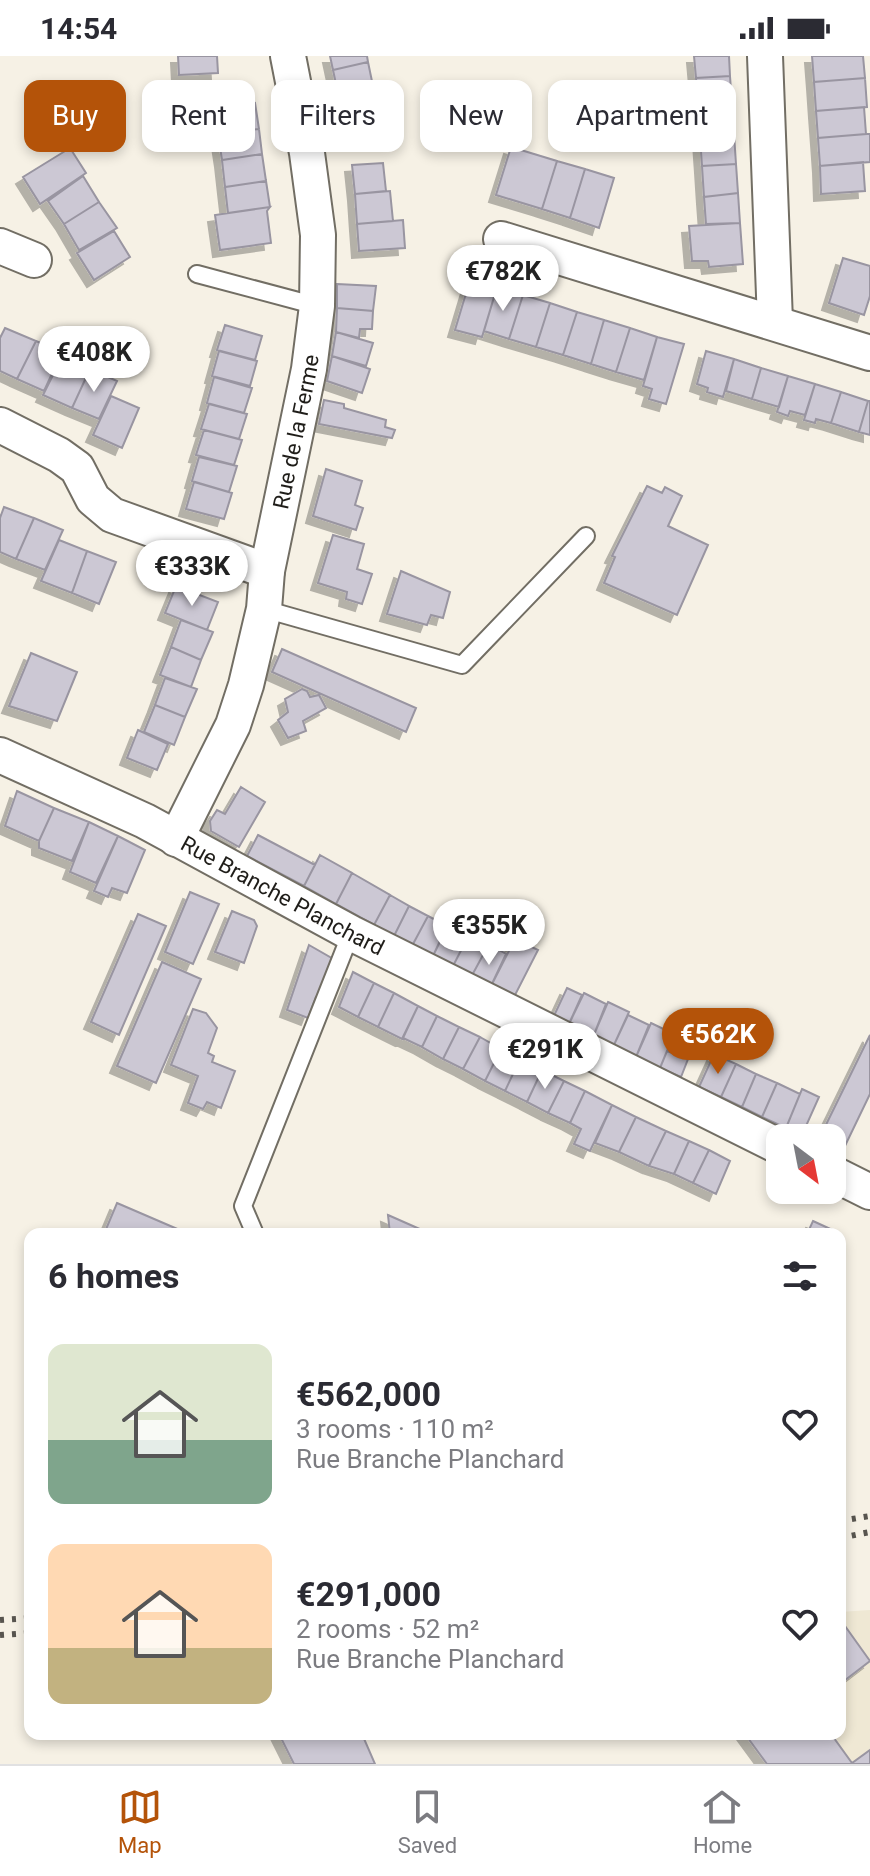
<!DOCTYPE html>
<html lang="en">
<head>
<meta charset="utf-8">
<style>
  :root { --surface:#fff; --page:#f2f2f3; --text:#2b2b33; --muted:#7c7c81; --line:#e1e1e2; --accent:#b45309 }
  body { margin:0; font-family:Roboto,sans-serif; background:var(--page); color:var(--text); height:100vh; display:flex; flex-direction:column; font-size:30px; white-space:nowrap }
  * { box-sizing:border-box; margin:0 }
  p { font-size:26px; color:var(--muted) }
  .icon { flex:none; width:44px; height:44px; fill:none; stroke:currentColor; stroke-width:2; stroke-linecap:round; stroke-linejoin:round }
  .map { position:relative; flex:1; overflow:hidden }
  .sheet { position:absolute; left:24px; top:1172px; width:822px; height:512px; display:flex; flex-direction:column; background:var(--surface); border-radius:16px; box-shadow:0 4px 12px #0003 }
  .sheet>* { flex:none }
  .top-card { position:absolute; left:24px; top:24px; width:822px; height:72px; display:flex; gap:16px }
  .needle { width:52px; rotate:148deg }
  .fabs { position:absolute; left:766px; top:1068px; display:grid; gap:16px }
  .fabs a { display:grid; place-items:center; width:80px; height:80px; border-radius:16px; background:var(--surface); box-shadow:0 4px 12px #0003; font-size:40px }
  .price { position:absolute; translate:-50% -68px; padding:0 18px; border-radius:28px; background:#fff; color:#222; font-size:26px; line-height:52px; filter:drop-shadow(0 2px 4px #0008) }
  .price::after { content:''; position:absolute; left:50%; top:48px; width:24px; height:18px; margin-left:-12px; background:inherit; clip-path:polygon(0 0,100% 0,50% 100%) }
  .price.active { background:var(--accent); color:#fff }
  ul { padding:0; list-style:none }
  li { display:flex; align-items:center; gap:24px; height:200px; padding:0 24px }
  li span { display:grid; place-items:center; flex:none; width:224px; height:160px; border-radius:16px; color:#555 }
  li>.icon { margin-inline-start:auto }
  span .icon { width:96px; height:96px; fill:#fffc; stroke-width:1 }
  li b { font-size:34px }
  h2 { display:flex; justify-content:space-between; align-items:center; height:96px; padding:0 24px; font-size:34px }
  .chip { padding:0 28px; border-radius:16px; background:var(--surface); box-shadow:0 4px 12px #0003; font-size:28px; line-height:72px }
  .chip.active { background:var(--accent); color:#fff }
  .status { display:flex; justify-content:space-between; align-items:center; height:56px; padding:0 40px; background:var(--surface); direction:ltr }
  .status svg { height:22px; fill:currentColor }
  .tab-bar { display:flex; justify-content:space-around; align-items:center; height:112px; border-top:2px solid var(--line); background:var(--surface); font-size:22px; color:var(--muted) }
  .tab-bar a { display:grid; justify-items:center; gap:4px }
  .tab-bar .active { color:var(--accent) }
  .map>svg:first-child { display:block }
  .built { fill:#efe8d4 }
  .building { fill:#ccc8d4; stroke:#9995a1; stroke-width:2; filter:url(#shadow) }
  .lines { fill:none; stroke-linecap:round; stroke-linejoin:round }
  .service-casing { stroke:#726e64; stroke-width:20 }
  .minor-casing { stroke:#726e64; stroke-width:38 }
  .service { stroke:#fff; stroke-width:16 }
  .minor { stroke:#fff; stroke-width:34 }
  .rail { stroke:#58554f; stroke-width:6; stroke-dasharray:4 8; stroke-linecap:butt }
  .labels { text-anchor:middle; stroke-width:6; stroke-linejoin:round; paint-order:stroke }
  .street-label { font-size:22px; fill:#1f1d19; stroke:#fefefe }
</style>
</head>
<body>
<div class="status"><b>14:54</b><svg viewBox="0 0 49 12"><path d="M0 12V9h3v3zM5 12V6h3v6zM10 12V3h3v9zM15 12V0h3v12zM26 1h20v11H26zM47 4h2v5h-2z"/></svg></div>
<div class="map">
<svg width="870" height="1708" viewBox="0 0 870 1708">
  <defs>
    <filter id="shadow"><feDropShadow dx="-7" dy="7" stdDeviation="0" flood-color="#0004"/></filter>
  </defs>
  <rect width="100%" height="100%" fill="#f6f1e5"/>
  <!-- built -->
  <path class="built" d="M870 1554V1708H767L745 1678H840V1556Z"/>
  <!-- building -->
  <path class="building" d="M178 0H217L218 17 179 19Z
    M330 0H367L368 6 333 14Z
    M694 0H729L730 20 696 22Z
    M812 0H863L865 22 814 26Z
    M368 6 374 35 339 42 333 14Z
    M730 20 732 49 698 52 696 22Z
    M865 22 867 51 816 55 814 26Z
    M374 35 381 64 346 71 339 42Z
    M255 47 259 73 218 78 214 53Z
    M732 49 734 78 700 81 698 52Z
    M864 51 866 78 818 82 816 55Z
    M259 73 262 98 222 104 218 78Z
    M734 78 736 108 702 110 700 81Z
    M866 78H870V106L820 110 818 82Z
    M511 91 557 105 542 153 496 139Z
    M70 92 86 117 40 148 23 121Z
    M262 98 266 125 225 131 222 104Z
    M557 105 585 113 570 162 542 153Z
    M863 106 865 135 821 138 820 110Z
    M383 107 386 135 355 138 352 109Z
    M736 108 738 137 704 141 702 110Z
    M585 113 614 122 599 172 570 162Z
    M83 120 99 146 64 168 48 145Z
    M266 125 270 151 228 157 225 131Z
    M390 135 393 165 357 168 355 138Z
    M738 137 740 167 706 168 704 141Z
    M99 146 117 172 79 194 64 168Z
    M270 151 267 155 271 187 220 194 215 159Z
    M403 164 405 192 359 195 357 168Z
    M740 167 743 208 709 211 708 205H692L689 170Z
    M114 175 130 201 94 224 77 197Z
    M843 202 870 210V240L864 259 829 247Z
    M470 224 497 231 482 281 455 274Z
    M337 228 376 230 373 255 337 252Z
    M497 231 523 239 509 283 484 275Z
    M523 239 550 247 536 291 509 283Z
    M550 247 577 256 563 299 536 291Z
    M337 252 373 255 372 273H360L359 282 336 276Z
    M577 256 604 264 591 308 563 299Z
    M604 264 630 272 616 316 591 308Z
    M225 269 262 280 255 304 217 294Z
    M5 272 36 285 17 323 0 315V282Z
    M630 272 657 281 644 324 616 316Z
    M336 276 373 287 366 310 332 300Z
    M657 281 684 288 666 348 649 343 652 333 643 330Z
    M36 285 62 296 44 335 17 323Z
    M219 295 257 305 250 330 212 320Z
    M706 295 734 303 723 341 707 336 708 332 697 328Z
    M332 300 370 313 362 337 327 325Z
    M62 301 90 313 72 352 43 339Z
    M734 303 761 312 752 343 726 335Z
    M761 312 788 320 779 351 752 343Z
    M90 313 117 325 99 363 72 352Z
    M788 320 815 328 805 359 790 355 788 360 777 356Z
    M214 321 252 332 244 357 207 347Z
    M815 328 841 336 831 367 816 363 815 367 804 364Z
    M841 336 868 345 859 376 831 367Z
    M111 340 139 352 122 392 93 379Z
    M324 344 344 348V352L386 364 385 371 395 374 392 382 319 368Z
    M868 345H870V379L859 376Z
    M209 348 247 358 239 383 201 373Z
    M204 374 242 384 234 409 196 399Z
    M199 401 237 410 229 436 192 425Z
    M326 413 362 425 355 449 363 452 356 474 313 460Z
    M194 426 232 437 224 463 186 453Z
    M647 430 662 437 665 431 682 440 668 470 708 489 677 559 604 527 615 501 612 500Z
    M4 451 34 462 16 503 0 496V462Z
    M34 462 63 474 45 514 16 503Z
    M333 479 364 488 357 513 372 518 362 548 346 543 347 536 318 527Z
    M59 484 87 495 72 537 41 525Z
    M87 495 116 506 99 548 72 537Z
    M401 515 450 536 443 562 431 559 427 569 387 558Z
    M176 530 218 546 207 574 165 557Z
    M181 564 213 576 201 604 171 591Z
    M171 591 201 604 191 631 160 619Z
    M282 593 416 652 406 676 272 616Z
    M31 597 77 616 57 665 9 650Z
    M165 622 197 633 185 661 155 649Z
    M302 633 307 635 310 641 319 639 326 652 303 665 306 675 288 682 278 664 288 656 285 643Z
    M155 649 185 661 174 689 144 676Z
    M138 674 168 688 157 714 127 702Z
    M241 731 265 746 239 791 211 775 210 765 217 754 225 758Z
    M17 735 54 752 39 785 5 770Z
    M54 752 89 766 72 805 39 792V785Z
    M89 766 118 780 96 827 70 816Z
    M258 779 315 809 304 830 247 800Z
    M118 780 145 794 127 837 112 832 108 841 94 835Z
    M320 799 352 817 336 848 304 830Z
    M352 817 390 839 374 869 336 848Z
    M190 836 219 848 193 908 165 896Z
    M390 839 409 850 394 880 374 869Z
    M409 850 428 860 412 890 394 880Z
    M232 855 254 864 257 870 244 907 215 896Z
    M138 858 166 870 119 979 91 966Z
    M428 860 447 870 432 902 412 890Z
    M449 867 470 877 452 912 432 902Z
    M470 877 489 888 470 923 452 912Z
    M515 883 538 894 513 943 490 932Z
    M489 888 506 898 490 932 470 923Z
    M309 889 335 904 322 940 316 941 308 962 287 954Z
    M162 906 201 923 156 1027 117 1010Z
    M353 916 374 927 358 961 339 951Z
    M374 927 394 937 378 971 358 961Z
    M567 932 582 939 568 970 553 962Z
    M394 937 418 950 402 983 378 971Z
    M584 937 606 948 593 981 568 970Z
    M608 946 629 956 613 991 593 981Z
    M418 950 437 960 422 991 403 982Z
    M193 953 206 957 217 972 208 997 214 1000 212 1006 235 1015 221 1052 207 1046 203 1053 188 1047 198 1020 171 1009Z
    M628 959 649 969 636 1001 613 991Z
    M437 960 459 971 443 1003 422 991Z
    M651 967 674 978 660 1012 636 1001Z
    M459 971 480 981 463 1013 443 1003Z
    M870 979V1038L844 1092 832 1087V1082L820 1081Z
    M480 981 501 993 485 1025 463 1013Z
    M501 993 520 1003 505 1035 485 1025Z
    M667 995 688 1003 681 1021 660 1012Z
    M714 998 736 1008 721 1041 699 1031Z
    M520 1003 542 1014 527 1046 505 1035Z
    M736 1008 756 1018 742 1051 721 1041Z
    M542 1014 564 1025 548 1057 527 1046Z
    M756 1018 777 1027 762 1061 742 1051Z
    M564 1025 585 1035 570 1067 548 1057Z
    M777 1027 800 1038 786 1072 762 1061Z
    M802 1033 819 1041 802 1079 786 1072Z
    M585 1035 612 1049 590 1095 574 1088 581 1073 570 1067Z
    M612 1049 636 1061 619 1096 595 1087Z
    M636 1061 666 1075 649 1110 619 1096Z
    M666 1075 689 1085 674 1118 649 1110Z
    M689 1085 709 1094 693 1127 674 1118Z
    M709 1094 730 1105 716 1138 693 1127Z
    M117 1147 189 1178H104Z
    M388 1159 431 1178H390Z
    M813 1165 839 1177V1178H807Z
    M840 1563 870 1605 840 1628Z
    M279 1678H362L375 1708H294Z
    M745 1678H831L852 1707 870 1694V1708H767Z"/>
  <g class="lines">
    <defs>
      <path id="service" d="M197 218 317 250
        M264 553 462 609 586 480
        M255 1178 243 1150 351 877"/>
      <g id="minor">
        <path d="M765 0 775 266"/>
        <path d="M501 183 870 297"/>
        <path d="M0 190 34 204"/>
        <path d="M0 369 59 399 77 412 93 443 112 459 267 515"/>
        <path id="s1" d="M0 699 145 765 351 877 780 1091"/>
        <path id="s2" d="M176 783 233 669 246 629 264 553 267 515 309 313 317 250 318 179 307 97 288 0"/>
        <path d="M832 1117 870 1136"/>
      </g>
    </defs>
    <!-- service casing -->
    <use href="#service" class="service-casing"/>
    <!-- minor casing -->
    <use href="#minor" class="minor-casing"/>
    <!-- service -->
    <use href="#service" class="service"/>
    <!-- minor -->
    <use href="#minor" class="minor"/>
    <!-- rail -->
    <path class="rail" d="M840 1465 870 1460
      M840 1482 870 1476
      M0 1564 30 1562
      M0 1579 30 1577"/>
  </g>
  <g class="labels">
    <!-- street labels -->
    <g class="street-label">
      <text dy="8" stroke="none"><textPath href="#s2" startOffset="428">Rue de la Ferme</textPath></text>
      <text dy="8" stroke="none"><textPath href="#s1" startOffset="316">Rue Branche Planchard</textPath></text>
    </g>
  </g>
</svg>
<div class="fabs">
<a><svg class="needle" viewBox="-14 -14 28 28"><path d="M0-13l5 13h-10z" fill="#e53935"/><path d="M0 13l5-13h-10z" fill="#7c7c81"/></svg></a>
</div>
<b class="price" style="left:503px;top:257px">€782K</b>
<b class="price" style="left:94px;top:338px">€408K</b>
<b class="price" style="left:192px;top:552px">€333K</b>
<b class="price" style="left:489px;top:911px">€355K</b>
<b class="price active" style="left:718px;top:1020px">€562K</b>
<b class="price" style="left:545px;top:1035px">€291K</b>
<div class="top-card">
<a class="chip active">Buy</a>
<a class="chip">Rent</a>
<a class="chip">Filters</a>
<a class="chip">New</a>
<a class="chip">Apartment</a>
</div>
<section class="sheet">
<h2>6 homes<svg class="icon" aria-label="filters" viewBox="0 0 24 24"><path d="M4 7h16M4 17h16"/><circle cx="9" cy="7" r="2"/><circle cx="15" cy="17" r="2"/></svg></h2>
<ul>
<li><span style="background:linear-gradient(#dfe7d0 60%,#7fa58c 0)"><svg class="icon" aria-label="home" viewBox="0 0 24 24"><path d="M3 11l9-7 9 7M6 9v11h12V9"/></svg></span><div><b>€562,000</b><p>3 rooms · 110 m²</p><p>Rue Branche Planchard</p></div><svg class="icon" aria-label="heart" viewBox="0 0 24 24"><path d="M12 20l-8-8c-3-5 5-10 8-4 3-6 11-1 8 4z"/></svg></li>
<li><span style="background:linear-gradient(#ffd9b3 65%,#c2b280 0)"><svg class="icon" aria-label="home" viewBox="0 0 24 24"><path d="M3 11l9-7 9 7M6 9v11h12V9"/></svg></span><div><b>€291,000</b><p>2 rooms · 52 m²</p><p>Rue Branche Planchard</p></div><svg class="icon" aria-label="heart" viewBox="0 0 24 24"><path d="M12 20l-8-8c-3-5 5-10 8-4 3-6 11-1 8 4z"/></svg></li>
</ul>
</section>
</div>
<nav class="tab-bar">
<a class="active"><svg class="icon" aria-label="map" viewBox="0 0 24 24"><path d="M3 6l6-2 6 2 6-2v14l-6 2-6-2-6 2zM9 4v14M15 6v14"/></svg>Map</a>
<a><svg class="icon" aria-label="saved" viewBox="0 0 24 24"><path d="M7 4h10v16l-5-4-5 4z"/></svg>Saved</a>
<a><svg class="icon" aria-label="home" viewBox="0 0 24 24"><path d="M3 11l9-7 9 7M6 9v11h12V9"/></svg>Home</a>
</nav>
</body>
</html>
